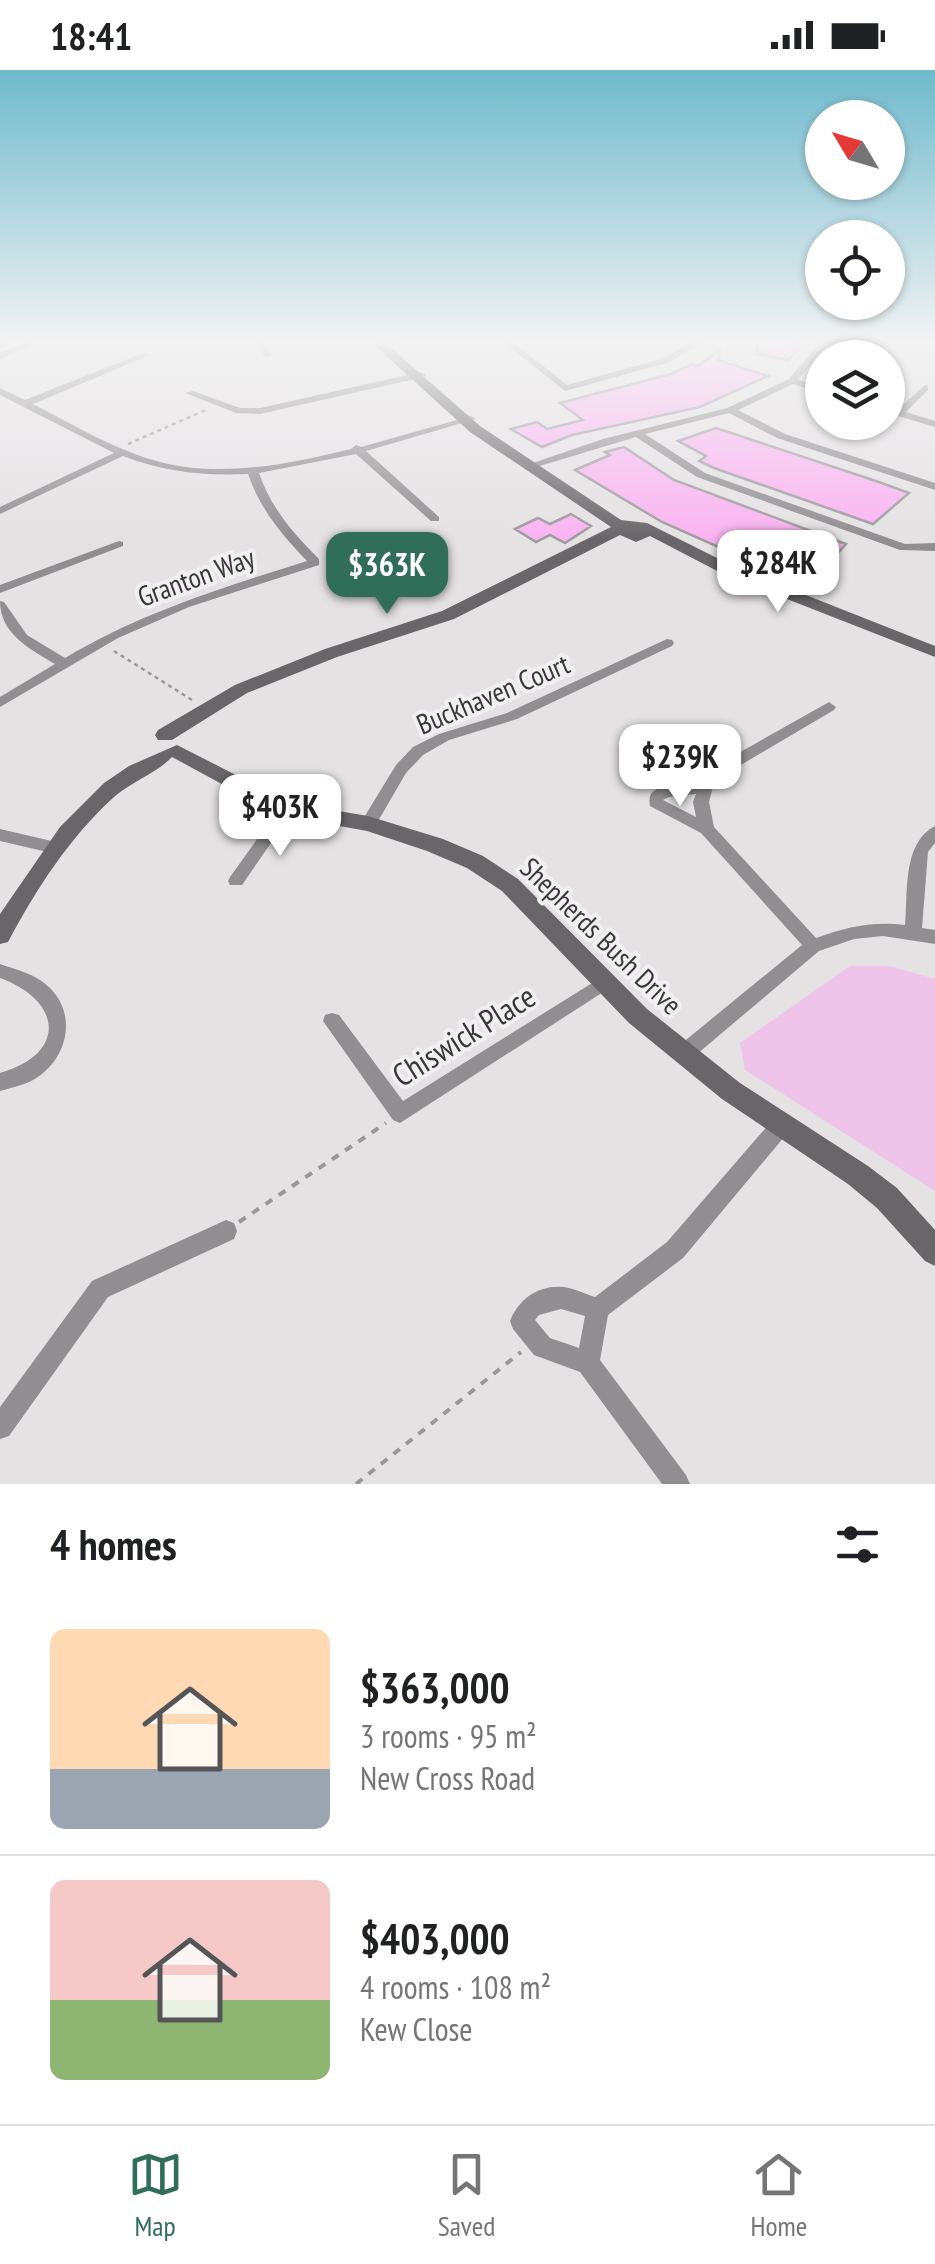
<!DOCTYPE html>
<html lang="en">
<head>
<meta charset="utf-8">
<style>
  :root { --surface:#fff; --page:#f6f6f6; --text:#202124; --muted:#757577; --line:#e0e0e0; --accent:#316e59 }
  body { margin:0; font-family:"PT Sans Narrow",sans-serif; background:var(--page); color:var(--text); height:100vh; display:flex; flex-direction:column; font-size:38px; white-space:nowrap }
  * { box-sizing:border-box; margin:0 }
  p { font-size:32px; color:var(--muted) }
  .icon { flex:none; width:55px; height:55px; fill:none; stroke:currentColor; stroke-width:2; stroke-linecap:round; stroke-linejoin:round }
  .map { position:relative; height:1414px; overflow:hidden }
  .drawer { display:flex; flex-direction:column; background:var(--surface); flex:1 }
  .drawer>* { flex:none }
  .needle { width:65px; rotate:308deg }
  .controls { position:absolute; left:805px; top:30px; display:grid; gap:20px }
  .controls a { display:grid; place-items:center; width:100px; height:100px; border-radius:50%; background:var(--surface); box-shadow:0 2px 8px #0004; font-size:50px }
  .price { position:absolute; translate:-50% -85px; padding:0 22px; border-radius:20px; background:#fff; color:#222; font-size:32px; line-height:65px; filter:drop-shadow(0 2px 5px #0008) }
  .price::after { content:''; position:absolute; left:50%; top:60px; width:30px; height:22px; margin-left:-15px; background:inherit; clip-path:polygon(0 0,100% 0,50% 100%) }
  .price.selected { background:var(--accent); color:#fff }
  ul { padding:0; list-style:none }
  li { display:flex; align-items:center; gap:30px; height:250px; padding:0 50px }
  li+li { border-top:2px solid var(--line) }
  li span { display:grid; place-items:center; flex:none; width:280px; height:200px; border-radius:15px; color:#555 }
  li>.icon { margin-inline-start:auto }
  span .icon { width:120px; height:120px; fill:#fffc; stroke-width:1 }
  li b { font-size:42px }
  h2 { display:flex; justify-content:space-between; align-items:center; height:120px; padding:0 50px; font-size:42px }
  .status { display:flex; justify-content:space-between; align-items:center; height:70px; padding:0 50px; background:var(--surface); direction:ltr }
  .status svg { height:28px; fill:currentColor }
  .menu { display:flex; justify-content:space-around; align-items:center; height:140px; border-top:2px solid var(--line); background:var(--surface); font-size:28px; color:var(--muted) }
  .menu a { display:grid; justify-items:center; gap:5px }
  .menu .selected { color:var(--accent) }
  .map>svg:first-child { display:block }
  .green { fill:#efc4e9 }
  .building { fill:#fab4f1; stroke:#9e9b9e; stroke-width:2.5 }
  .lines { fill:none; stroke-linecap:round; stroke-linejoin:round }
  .path-far1 { stroke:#999798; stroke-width:2.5; stroke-dasharray:4 4; stroke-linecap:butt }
  .path { stroke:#999798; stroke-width:4; stroke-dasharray:8 8; stroke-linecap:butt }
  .street { fill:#908e90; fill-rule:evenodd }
  .secondary { fill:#686668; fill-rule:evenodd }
  .primary { fill:#4d4a4c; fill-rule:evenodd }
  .labels { text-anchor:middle; stroke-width:8; stroke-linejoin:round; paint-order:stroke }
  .street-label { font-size:28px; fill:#393738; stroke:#f2eff2 }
  .near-street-label { font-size:32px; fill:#393738; stroke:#f2eff2 }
</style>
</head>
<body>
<div class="status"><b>18:41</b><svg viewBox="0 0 49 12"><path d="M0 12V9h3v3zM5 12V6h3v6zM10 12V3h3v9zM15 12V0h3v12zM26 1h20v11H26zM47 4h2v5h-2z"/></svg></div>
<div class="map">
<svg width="935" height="1414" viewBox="0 0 935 1414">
  <rect width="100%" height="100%" fill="#e5e2e4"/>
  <!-- green -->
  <path class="green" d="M850 896H889L935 909V1121L745 1000 740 973Z"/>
  <!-- building -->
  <path class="building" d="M758 272H788L802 275 788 290 757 284Z
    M720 280 718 290 768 306 700 337 572 365 542 377 511 359 537 352 547 359 583 350 560 333 671 304 692 294 698 296Z
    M716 358 876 411 909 423 873 454 714 398 699 391 706 386 678 371Z
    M624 377 674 410 846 474 825 497 836 501 821 515 750 491 662 452 575 400 610 385 605 382Z
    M571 444 591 456 565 473 550 465 536 472 515 459 538 448 550 454Z"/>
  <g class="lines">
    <!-- path-far1 -->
    <path class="path-far1" d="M128 374 208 339
      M114 581 192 630"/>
    <!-- path -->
    <path class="path" d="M239 1152 386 1053
      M356 1414 521 1282"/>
    <!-- street -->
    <path class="street" d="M28 271H41L0 289V283Z
      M251 271H260L273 285 266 287Z
      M387 271H404L380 279 376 276Z
      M502 271H512L567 315 664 288 694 271H705L670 292 565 321Z
      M821 271H830L798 310 822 317V323L793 314 738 340 785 364 935 413V420L777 368 729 343 645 364 705 403 905 474 935 473V481L900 480 697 407 636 367 533 398 524 396 603 369 727 338 789 309Z
      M143 283 150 285 33 334C74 355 115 380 160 392 222 408 290 394 351 379L356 375 361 377 471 346 476 349 366 381 439 447V451H431L356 384 259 403C271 438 293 463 319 489V495L189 537 118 568 0 637V627L55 594C30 579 0 564 0 531L4 532 27 565 65 588C142 542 222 518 307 491 282 465 260 439 248 404 204 406 164 402 123 386L0 444V437L114 383 0 325V318L25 330Z
      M421 302 426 305 424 307 260 344 236 343 185 323 193 321 240 338H260Z
      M925 315 928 316V320L906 342 935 351V357L888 343V337L897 340Z
      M119 471 123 472V476L0 523V515Z
      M667 569 672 570 674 573 672 576 517 649 449 670 423 685 406 703 374 758H362L360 754 396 695 413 677 439 664 507 643Z
      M829 632 836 637 834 640 722 706 713 717 709 732 714 757 816 868C847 857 872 851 905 855 908 823 902 773 935 756V773L928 782 922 858 935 860V874L883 866 854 869 819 881 690 990 683 992 676 990 674 984 676 978 802 875 701 763 650 736C644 707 687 721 701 711 705 708 708 703 712 698ZM696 724 693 732 696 747 663 730 669 727Z
      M286 734 291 736 294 740 291 744 242 815H230L228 811 230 807 281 736Z
      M0 759 56 772 62 774 64 778 62 782 56 784 0 771Z
      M0 894C17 900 36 904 50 918 79 947 66 993 31 1011 21 1016 10 1018 0 1021V1003C67 984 63 931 0 908Z
      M605 905 611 907 614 912 611 917 400 1053 393 1050 323 951 325 945 332 943 339 945 403 1031Z
      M783 1044 790 1046 793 1053 790 1060 683 1188 608 1245 600 1290 686 1405 690 1414H662L580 1302 534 1285 513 1259 510 1251C519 1229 538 1215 563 1217 573 1218 585 1224 595 1227L667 1172 776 1046ZM561 1239 585 1246 579 1278 550 1268 535 1250 539 1245Z
      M226 1150 234 1153 237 1161 234 1169 108 1227 9 1366 0 1369V1337L92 1211Z"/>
    <!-- secondary -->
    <path class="secondary" d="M370 271H383L480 356 621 450 647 453 735 497 935 576V587L723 504 650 466 636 472 620 465 454 549 337 587 247 623 172 670H158L155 665 158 660 235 615 325 579 442 541 611 457 470 362Z
      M177 675 291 733 368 746 443 769 483 786 518 809 647 939 740 1013 868 1096 897 1118 935 1160V1196L925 1191 877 1138 848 1114 722 1029 629 953 502 821 467 798 427 781 367 761 279 745 172 687C157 703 131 712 114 727 69 768 37 818 8 872L0 874V844L60 757 104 713 129 696Z"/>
    <!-- primary -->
    <path class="primary" d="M0 271H14L0 278Z"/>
  </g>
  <!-- sky -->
  <linearGradient id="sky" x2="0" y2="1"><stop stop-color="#6fbacc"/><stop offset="0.58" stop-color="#f3f2f3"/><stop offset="1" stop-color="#f3f2f3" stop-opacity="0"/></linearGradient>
  <rect width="935" height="469" fill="url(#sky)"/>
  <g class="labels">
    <!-- street labels -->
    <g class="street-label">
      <text transform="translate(196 507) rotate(-20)" y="10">Granton Way</text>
      <text transform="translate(493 624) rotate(-23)" y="10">Buckhaven Court</text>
      <text transform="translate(601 866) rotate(44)" y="10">Shepherds Bush Drive</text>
    </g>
    <!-- near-street labels -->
    <g class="near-street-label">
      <text transform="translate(464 966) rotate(-32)" y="11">Chiswick Place</text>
    </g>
  </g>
</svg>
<div class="controls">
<a><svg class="needle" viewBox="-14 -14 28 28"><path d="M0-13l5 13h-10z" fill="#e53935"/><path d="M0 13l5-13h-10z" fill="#757577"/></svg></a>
<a><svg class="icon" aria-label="locate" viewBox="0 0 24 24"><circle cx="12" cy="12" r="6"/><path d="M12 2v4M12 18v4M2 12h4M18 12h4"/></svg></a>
<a><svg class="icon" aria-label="layers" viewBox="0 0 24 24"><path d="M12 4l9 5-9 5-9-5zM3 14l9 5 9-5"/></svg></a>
</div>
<b class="price" style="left:778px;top:545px">$284K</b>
<b class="price selected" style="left:387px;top:547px">$363K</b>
<b class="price" style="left:680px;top:739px">$239K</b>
<b class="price" style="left:280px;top:789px">$403K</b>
</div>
<section class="drawer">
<h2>4 homes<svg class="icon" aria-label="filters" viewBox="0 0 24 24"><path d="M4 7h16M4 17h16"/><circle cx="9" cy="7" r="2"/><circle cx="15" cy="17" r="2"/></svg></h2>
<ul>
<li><span style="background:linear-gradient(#ffd9b3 70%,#9aa5b1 0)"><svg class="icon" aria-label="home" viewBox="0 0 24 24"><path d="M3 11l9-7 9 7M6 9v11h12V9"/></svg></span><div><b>$363,000</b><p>3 rooms · 95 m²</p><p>New Cross Road</p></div></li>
<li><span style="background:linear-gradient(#f6c9c9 60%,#8fb573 0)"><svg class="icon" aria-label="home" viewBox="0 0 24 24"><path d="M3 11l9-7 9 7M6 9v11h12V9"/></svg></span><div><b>$403,000</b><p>4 rooms · 108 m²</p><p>Kew Close</p></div></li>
</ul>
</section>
<nav class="menu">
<a class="selected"><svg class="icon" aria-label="map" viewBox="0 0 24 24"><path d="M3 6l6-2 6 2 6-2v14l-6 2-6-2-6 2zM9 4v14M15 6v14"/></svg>Map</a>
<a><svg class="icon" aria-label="saved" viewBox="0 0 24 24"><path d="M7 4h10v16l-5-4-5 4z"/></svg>Saved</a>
<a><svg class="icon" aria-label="home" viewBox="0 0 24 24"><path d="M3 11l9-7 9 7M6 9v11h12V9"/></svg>Home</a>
</nav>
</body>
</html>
